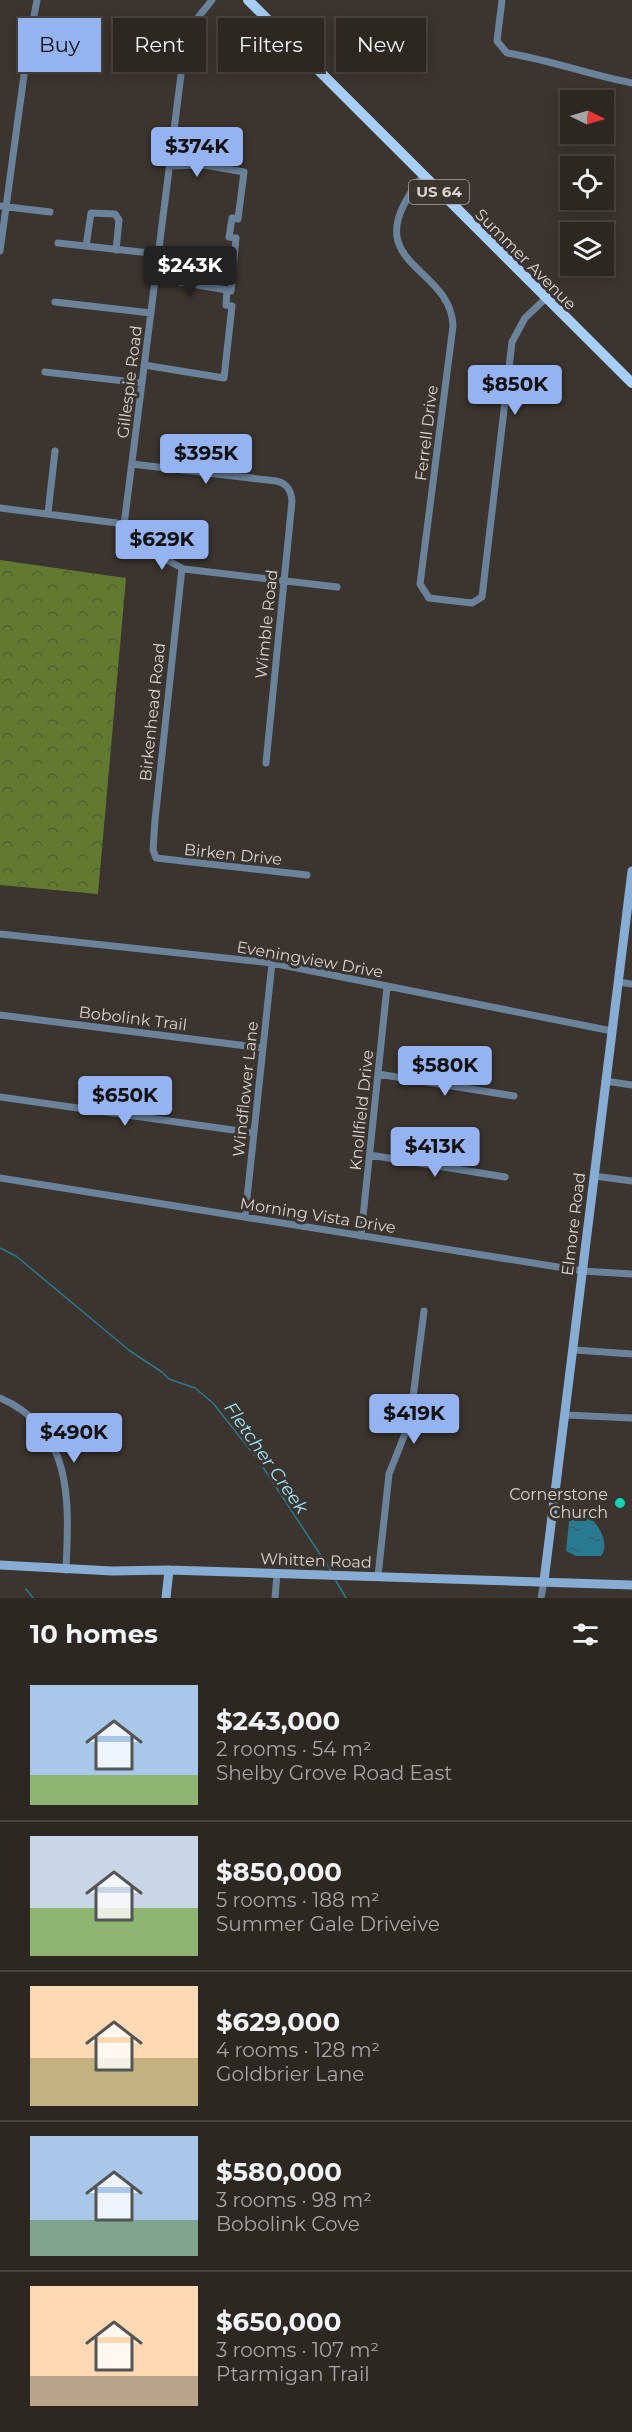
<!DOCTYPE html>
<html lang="en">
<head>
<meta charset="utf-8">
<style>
  :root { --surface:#2d2722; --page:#352f2a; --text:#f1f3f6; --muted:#a7a5a5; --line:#484440; --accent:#95b2f1 }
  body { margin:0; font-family:Montserrat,sans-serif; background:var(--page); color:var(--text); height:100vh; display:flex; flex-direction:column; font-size:22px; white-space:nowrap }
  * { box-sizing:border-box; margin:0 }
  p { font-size:20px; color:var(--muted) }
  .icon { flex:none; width:33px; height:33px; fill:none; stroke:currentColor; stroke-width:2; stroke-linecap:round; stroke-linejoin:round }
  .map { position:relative; height:1598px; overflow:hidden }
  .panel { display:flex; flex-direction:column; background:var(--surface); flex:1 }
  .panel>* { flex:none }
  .banner { position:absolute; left:18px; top:18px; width:597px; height:54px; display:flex; gap:12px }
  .needle { width:39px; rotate:95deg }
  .tools { position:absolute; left:560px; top:90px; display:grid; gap:12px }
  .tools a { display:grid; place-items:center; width:54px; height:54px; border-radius:0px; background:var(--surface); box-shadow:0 3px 15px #0003,0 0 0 2px var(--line); font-size:30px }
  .price { position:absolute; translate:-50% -51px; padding:0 14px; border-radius:6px; background:var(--accent); color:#111; font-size:20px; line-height:39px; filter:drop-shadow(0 2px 3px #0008) }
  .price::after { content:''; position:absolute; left:50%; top:36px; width:18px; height:14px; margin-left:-9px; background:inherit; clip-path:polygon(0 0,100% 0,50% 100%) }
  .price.current { background:#222; color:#fff }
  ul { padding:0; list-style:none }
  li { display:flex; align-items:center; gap:18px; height:150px; padding:0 30px }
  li+li { border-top:2px solid var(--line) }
  li span { display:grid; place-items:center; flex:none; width:168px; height:120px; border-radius:0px; color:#555 }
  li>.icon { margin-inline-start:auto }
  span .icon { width:72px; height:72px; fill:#fffc; stroke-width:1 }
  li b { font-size:26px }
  h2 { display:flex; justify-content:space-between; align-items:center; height:72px; padding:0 30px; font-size:26px }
  .tag { padding:0 21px; border-radius:0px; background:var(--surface); box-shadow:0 3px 15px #0003,0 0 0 2px var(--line); font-size:21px; line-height:54px }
  .tag.current { background:var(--accent); color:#111 }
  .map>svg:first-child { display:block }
  .forest { fill:url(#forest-crowns) }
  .water { fill:url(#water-ripples) }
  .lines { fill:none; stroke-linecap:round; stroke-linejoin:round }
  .stream { stroke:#297a91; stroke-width:1.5 }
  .street { stroke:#6b829b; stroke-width:7 }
  .secondary { stroke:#87add5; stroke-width:9 }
  .primary { stroke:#a6cef7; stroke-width:10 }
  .poi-dot { fill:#0cd5b5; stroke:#3c342e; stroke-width:2 }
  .labels { text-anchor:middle; stroke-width:6; stroke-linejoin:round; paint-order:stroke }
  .shield { fill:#3c342e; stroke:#aaa49f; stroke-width:1.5 }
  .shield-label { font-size:15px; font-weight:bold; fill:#d9d4d0 }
  .street-label { font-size:16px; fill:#d9d4d0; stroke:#3c342e }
  .poi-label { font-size:16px; fill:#d9d4d0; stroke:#3c342e; text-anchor:end }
  .water-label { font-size:18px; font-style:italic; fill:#9ae5fd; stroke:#3c342e }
</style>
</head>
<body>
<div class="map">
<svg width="632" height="1598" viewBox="0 0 632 1598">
  <defs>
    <pattern id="forest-crowns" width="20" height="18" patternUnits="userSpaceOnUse" patternTransform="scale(1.5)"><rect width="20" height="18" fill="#617a30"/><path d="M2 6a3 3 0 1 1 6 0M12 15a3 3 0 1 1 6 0" fill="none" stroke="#536036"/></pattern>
    <pattern id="water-ripples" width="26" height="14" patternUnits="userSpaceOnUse" patternTransform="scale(1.5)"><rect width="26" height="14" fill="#297a91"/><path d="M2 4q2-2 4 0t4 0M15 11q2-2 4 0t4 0" fill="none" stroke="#336370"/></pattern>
  </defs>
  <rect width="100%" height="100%" fill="#3c342e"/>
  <!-- forest -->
  <path class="forest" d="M0 560 126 578 98 894 0 885Z"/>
  <!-- water -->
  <path class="water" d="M575 1507C591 1513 613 1540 601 1556H576L566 1551 570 1513Z"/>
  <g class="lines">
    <!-- stream -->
    <path class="stream" d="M0 1248 16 1256 130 1351 162 1372 169 1379 195 1388 213 1403 259 1461 331 1571
      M336 1581 346 1598
      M26 1589 33 1598"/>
    <!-- street -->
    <path class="street" d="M502 0 497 41 507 53C550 60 590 75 632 83
      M423 176C350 266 451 263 453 326L420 584 429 598 472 603 482 597 512 342 525 318 545 299
      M0 206 50 212
      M58 243 159 254
      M86 246 91 213 115 214 119 220 116 250
      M0 251 27 53 37 0
      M156 278 227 290
      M55 302 151 313
      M144 365 224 378 232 306 226 305 227 290 231 291 236 238 229 237 232 218 238 219 244 172 204 165 169 166
      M45 372 142 383
      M132 464 276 481C287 483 291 490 292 501L266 763
      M0 508 117 523 129 528 165 559 184 569 337 587
      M48 513 55 451
      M124 525 184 51 196 20 212 0
      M182 568 155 820 153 850 156 858 307 875
      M0 934 272 963 612 1031
      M618 982 632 984
      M0 1015 263 1048
      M378 1074 514 1096
      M605 1081 632 1085
      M0 1097 254 1133
      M370 1155 505 1177
      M594 1176 632 1181
      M0 1178 583 1271 632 1274
      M245 1217 272 963
      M361 1236 387 987
      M575 1350 632 1354
      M0 1398C74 1430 69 1502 66 1570
      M566 1415 632 1418
      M378 1576 389 1474 410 1421 424 1311
      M275 1598 277 1574
      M541 1598 544 1581"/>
    <!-- secondary -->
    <path class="secondary" d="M0 1565 112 1571 169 1570 632 1585
      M544 1581 632 871
      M166 1598 169 1570"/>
    <!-- primary -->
    <path class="primary" d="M248 0 632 383"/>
  </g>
  <!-- markers -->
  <circle class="poi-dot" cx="620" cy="1503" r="6"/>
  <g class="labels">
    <!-- shield labels -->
    <rect class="shield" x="409" y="180" width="60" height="24" rx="4.5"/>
    <g class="shield-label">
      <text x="439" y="197">US 64</text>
    </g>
    <!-- street labels -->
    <g class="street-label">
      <text transform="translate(526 259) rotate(45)" y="6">Summer Avenue</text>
      <text transform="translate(129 382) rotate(-83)" y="6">Gillespie Road</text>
      <text transform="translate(426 433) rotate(-83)" y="6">Ferrell Drive</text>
      <text transform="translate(266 624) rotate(-84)" y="6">Wimble Road</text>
      <text transform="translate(152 712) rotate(-84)" y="6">Birkenhead Road</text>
      <text transform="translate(233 854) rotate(6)" y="6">Birken Drive</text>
      <text transform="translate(310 959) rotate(10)" y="6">Eveningview Drive</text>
      <text transform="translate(133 1018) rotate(7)" y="6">Bobolink Trail</text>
      <text transform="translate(245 1089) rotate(-84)" y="6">Windflower Lane</text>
      <text transform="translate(361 1110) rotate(-84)" y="6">Knollfield Drive</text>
      <text transform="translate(318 1215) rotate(9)" y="6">Morning Vista Drive</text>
      <text transform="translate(573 1224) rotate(-83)" y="6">Elmore Road</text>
      <text transform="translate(316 1560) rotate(2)" y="6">Whitten Road</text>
    </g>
    <!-- poi labels -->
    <g class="poi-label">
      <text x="608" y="1500">Cornerstone<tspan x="608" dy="18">Church</tspan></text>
    </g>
    <!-- water labels -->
    <g class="water-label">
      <text transform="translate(266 1458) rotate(55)" y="6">Fletcher Creek</text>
    </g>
  </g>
</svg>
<div class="tools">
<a><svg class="needle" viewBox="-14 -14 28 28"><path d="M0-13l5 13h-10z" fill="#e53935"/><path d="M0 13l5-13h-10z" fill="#a7a5a5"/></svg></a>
<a><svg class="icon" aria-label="locate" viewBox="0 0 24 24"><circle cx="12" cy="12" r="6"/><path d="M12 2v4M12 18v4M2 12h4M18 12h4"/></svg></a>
<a><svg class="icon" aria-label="layers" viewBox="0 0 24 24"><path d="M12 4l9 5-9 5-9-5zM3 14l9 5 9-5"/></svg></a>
</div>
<b class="price" style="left:197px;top:178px">$374K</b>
<b class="price current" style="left:190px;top:297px">$243K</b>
<b class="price" style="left:515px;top:416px">$850K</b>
<b class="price" style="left:206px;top:485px">$395K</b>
<b class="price" style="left:162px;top:571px">$629K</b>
<b class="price" style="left:445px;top:1097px">$580K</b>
<b class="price" style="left:125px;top:1127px">$650K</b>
<b class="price" style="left:435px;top:1178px">$413K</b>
<b class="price" style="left:414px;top:1445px">$419K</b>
<b class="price" style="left:74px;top:1464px">$490K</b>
<div class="banner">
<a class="tag current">Buy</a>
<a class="tag">Rent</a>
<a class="tag">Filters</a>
<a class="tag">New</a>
</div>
</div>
<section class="panel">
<h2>10 homes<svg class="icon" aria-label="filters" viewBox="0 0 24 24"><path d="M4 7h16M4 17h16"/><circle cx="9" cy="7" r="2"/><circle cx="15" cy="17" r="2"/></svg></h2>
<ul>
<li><span style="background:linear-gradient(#a9c7e8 75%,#8fb573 0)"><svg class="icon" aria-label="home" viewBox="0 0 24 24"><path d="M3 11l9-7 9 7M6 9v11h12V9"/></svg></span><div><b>$243,000</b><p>2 rooms · 54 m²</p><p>Shelby Grove Road East</p></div></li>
<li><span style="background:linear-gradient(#c9d6e8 60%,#8fb573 0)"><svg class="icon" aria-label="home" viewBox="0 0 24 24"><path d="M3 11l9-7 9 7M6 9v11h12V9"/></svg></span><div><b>$850,000</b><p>5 rooms · 188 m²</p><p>Summer Gale Driveive</p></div></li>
<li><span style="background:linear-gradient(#ffd9b3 60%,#c2b280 0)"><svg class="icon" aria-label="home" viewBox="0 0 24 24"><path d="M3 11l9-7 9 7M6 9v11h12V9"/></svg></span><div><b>$629,000</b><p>4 rooms · 128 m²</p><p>Goldbrier Lane</p></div></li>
<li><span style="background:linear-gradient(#a9c7e8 70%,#7fa58c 0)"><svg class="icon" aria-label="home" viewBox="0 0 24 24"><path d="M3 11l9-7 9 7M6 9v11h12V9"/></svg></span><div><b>$580,000</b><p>3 rooms · 98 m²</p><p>Bobolink Cove</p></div></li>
<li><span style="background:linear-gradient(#ffd9b3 75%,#b9a48a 0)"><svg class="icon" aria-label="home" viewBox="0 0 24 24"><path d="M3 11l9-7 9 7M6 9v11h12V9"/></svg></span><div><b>$650,000</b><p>3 rooms · 107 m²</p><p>Ptarmigan Trail</p></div></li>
</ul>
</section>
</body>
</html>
